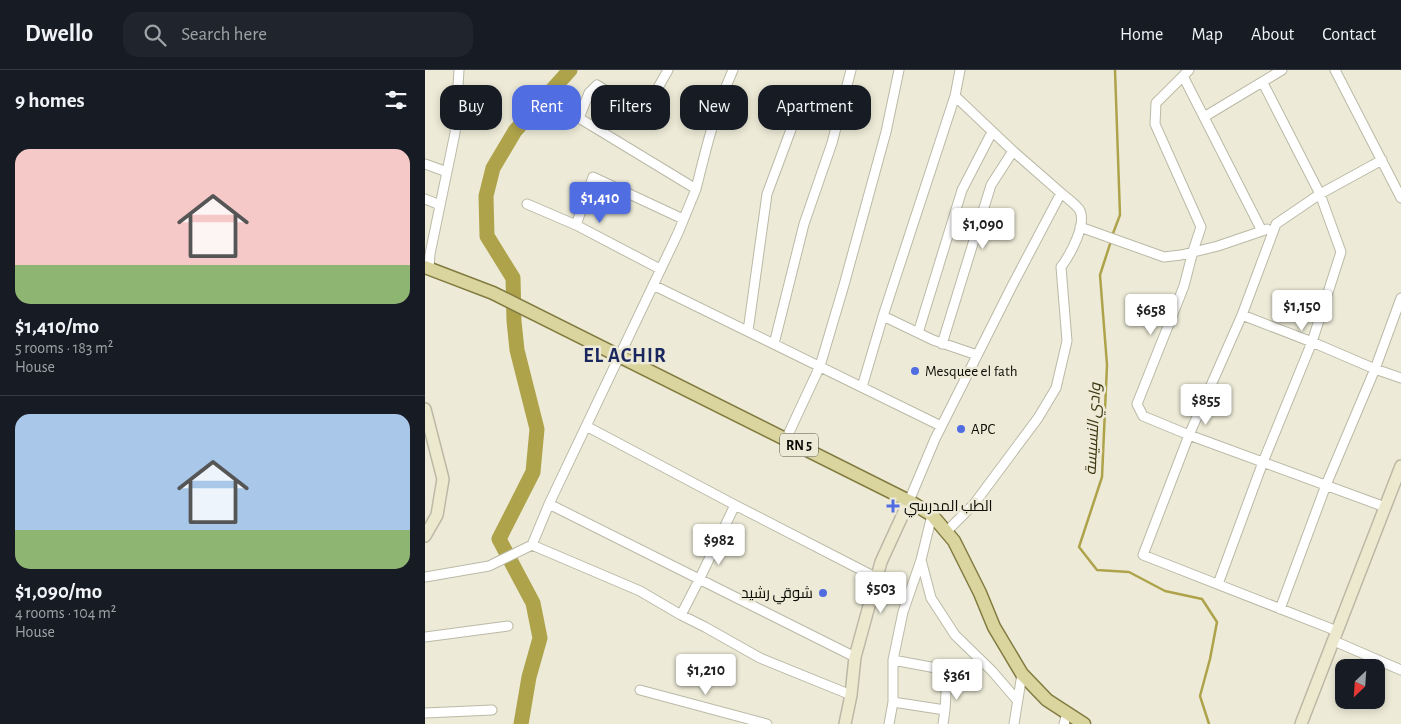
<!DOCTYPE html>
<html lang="en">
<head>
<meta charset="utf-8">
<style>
  :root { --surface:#171b24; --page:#20242c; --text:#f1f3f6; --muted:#9ea1a6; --line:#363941; --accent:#516de2 }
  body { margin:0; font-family:"Alegreya Sans",Cairo,sans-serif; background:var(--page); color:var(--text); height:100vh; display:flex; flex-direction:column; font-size:19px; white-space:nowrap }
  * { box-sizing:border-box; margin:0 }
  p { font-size:16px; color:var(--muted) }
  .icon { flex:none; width:28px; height:28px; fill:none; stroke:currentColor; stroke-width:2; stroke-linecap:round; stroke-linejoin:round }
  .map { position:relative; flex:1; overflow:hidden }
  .side { display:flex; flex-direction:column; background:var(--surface); width:425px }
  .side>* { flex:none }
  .guide { position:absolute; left:15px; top:15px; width:475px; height:45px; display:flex; gap:10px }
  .needle { width:32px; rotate:205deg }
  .tools { position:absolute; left:910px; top:589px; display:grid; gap:10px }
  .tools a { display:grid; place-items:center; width:50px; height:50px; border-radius:10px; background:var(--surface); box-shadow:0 2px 8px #0003; font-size:25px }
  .price { position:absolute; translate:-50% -42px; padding:0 11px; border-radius:5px; background:#fff; color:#222; font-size:16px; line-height:32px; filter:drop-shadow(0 1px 2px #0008) }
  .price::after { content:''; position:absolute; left:50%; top:30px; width:15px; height:11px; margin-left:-8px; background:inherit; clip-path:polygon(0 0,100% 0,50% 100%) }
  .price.selected { background:var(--accent); color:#fff }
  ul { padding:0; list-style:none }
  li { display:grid; align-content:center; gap:10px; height:265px; padding:0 15px }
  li+li { border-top:1px solid var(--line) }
  li span { display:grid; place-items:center; height:155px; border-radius:15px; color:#555 }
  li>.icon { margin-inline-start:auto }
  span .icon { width:90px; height:90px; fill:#fffc; stroke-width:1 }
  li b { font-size:21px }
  h2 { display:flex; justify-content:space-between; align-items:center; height:60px; padding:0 15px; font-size:21px }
  .tag { padding:0 18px; border-radius:15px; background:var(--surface); box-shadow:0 2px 8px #0003; font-size:18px; line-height:45px }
  .tag.selected { background:var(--accent); color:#fff }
  header { display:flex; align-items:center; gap:30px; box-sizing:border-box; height:70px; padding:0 25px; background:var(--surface); border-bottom:1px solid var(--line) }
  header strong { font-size:24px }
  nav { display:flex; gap:28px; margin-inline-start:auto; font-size:18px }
  .search { width:350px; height:45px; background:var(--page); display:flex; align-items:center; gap:12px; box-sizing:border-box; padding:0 18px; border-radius:15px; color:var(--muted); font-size:19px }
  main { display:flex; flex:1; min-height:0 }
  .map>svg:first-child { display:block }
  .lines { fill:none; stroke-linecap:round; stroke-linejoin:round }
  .stream { stroke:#aea34b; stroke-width:2.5 }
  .river { stroke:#aea34b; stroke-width:15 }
  .street-casing { stroke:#bbb9a6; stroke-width:11 }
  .secondary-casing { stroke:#bbb9a6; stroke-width:14 }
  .primary-casing { stroke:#827b40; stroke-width:15 }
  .street { stroke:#fff; stroke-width:9 }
  .secondary { stroke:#ede9cf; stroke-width:11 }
  .primary { stroke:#dad49f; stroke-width:12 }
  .poi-dot { fill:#516de2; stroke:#edebd7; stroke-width:2 }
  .labels { text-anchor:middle; stroke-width:5; stroke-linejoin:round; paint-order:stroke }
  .shield { fill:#edebd7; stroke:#504f45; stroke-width:1 }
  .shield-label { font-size:14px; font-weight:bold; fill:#0c0c06 }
  .poi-label { font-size:15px; fill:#0c0c06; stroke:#edebd7; text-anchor:start }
  .water-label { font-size:16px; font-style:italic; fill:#3c3711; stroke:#edebd7 }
  .district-label { font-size:20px; font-weight:bold; letter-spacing:1px; fill:#1a275e; stroke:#edebd7 }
</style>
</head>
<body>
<header>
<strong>Dwello</strong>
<div class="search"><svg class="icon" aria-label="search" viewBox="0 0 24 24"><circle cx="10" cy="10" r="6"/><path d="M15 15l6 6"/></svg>Search here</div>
<nav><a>Home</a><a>Map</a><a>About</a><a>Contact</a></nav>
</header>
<main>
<section class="side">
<h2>9 homes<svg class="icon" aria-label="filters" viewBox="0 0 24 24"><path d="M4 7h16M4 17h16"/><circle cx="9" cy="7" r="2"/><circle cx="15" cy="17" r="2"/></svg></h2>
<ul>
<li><span style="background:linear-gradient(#f6c9c9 75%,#8fb573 0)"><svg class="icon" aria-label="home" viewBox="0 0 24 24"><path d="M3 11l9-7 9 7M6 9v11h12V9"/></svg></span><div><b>$1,410/mo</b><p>5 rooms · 183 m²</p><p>House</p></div></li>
<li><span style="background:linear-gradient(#a9c7e8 75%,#8fb573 0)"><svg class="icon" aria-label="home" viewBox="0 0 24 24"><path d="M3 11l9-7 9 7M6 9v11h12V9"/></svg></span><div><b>$1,090/mo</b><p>4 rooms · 104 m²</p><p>House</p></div></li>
</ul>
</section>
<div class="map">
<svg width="976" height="654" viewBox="0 0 976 654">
  <rect width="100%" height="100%" fill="#edebd7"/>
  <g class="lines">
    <!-- stream -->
    <path class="stream" d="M687 166 695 145 690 0
      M686 171 675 205 682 295 677 407 654 477 672 500 704 502 740 521 777 529 792 552 785 589 775 626 784 654"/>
    <!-- river -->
    <path class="river" d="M96 654 104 607 115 568 108 533 74 469 108 402 112 359 92 280 89 251 88 208 62 166 61 126 68 98 90 61 145 0"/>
    <defs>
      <path id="street" d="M243 0 218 44 172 15 164 23 154 48 271 119 253 163 124 434 107 475 215 521 256 545 280 557 335 588 426 625
        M764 0 731 33 730 54 776 157 768 181 759 216 712 334 718 346 764 365 960 437
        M910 0 976 128
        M758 6 837 161 842 159
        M779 47 857 0
        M0 94 22 102
        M271 119C281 78 291 38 308 0
        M0 129 15 135
        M102 134 151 155 235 199
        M151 155 168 107 258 149
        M655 157 739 187 756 185 793 176 837 161
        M4 198 5 184 30 63 34 0
        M228 215 516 356
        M817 245 887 272 950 299 976 308
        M458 246 508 270 552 285
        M323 261 342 124 377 30
        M493 263 537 120 567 62
        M349 274 379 154 407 73 426 0
        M517 274 566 115 588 81
        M437 317 458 246 530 26 535 0
        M161 356 310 435 452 508
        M361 369 395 296 419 215 461 62 474 0
        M484 431 510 369 587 216 636 123 588 81 530 26
        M124 434 430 587
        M521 462 549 434 613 348 631 318 642 271 636 197C645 185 663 153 654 139 649 133 642 128 636 123
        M496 490 506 528 530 565 567 601 592 630
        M0 507 64 496 107 475
        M793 514 838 392 887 272 916 182 895 124 838 13
        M855 539 901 415 950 299 976 228
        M256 545 274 510 310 435
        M912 561 718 485 764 365 817 245 851 154 895 124 957 90
        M0 567 83 556
        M909 571 976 600
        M468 590 511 598 522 605 520 640 518 654
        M215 620 342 654
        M468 632 520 640
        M0 643 67 640
        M464 654 468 632V590L478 542 496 490 507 445
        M589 654 597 604
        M639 654 642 643"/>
      <path id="secondary" d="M0 339 18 409 12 445 0 466
        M420 654 426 625 430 587 456 492 484 431
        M876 654 976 396"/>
      <path id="primary" d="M0 197 68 223 484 431 507 445 529 471 555 523 569 557 597 604 622 630 659 654"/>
    </defs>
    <!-- street casing -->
    <use href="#street" class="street-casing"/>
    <!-- secondary casing -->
    <use href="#secondary" class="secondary-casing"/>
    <!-- primary casing -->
    <use href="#primary" class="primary-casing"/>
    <!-- street -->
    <use href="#street" class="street"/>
    <!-- secondary -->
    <use href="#secondary" class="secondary"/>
    <!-- primary -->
    <use href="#primary" class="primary"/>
  </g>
  <!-- markers -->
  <g class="poi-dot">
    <circle cx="490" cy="301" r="5"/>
    <circle cx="536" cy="359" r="5"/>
    <path d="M465.5 428.5h5v5h5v5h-5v5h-5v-5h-5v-5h5z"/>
    <circle cx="398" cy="523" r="5"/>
  </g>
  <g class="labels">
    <!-- shield labels -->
    <rect class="shield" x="355" y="363.5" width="38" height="23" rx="4"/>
    <g class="shield-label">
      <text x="374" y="380">RN 5</text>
    </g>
    <!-- poi labels -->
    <g class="poi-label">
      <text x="500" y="306">Mesquee el fath</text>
      <text x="546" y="364">APC</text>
      <text x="479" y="441">الطب المدرسي</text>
      <text x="388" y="528" text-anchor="end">شوقي رشيد</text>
    </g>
    <!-- water labels -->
    <g class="water-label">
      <text transform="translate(667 359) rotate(-87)" y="6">وادي النسيسة</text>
    </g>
    <!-- district labels -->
    <g class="district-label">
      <text x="200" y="292">EL ACHIR</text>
    </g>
  </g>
</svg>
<div class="tools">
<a><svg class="needle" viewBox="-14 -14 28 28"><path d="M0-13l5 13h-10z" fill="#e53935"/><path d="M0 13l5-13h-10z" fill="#9ea1a6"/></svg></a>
</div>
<b class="price selected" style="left:175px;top:154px">$1,410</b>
<b class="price" style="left:558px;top:180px">$1,090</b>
<b class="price" style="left:877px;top:262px">$1,150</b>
<b class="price" style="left:726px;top:266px">$658</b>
<b class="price" style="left:781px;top:356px">$855</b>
<b class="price" style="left:294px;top:496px">$982</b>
<b class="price" style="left:456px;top:544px">$503</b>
<b class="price" style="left:281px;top:626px">$1,210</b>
<b class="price" style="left:532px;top:631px">$361</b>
<div class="guide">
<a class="tag">Buy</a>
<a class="tag selected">Rent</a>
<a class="tag">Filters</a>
<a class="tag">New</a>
<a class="tag">Apartment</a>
</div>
</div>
</main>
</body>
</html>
